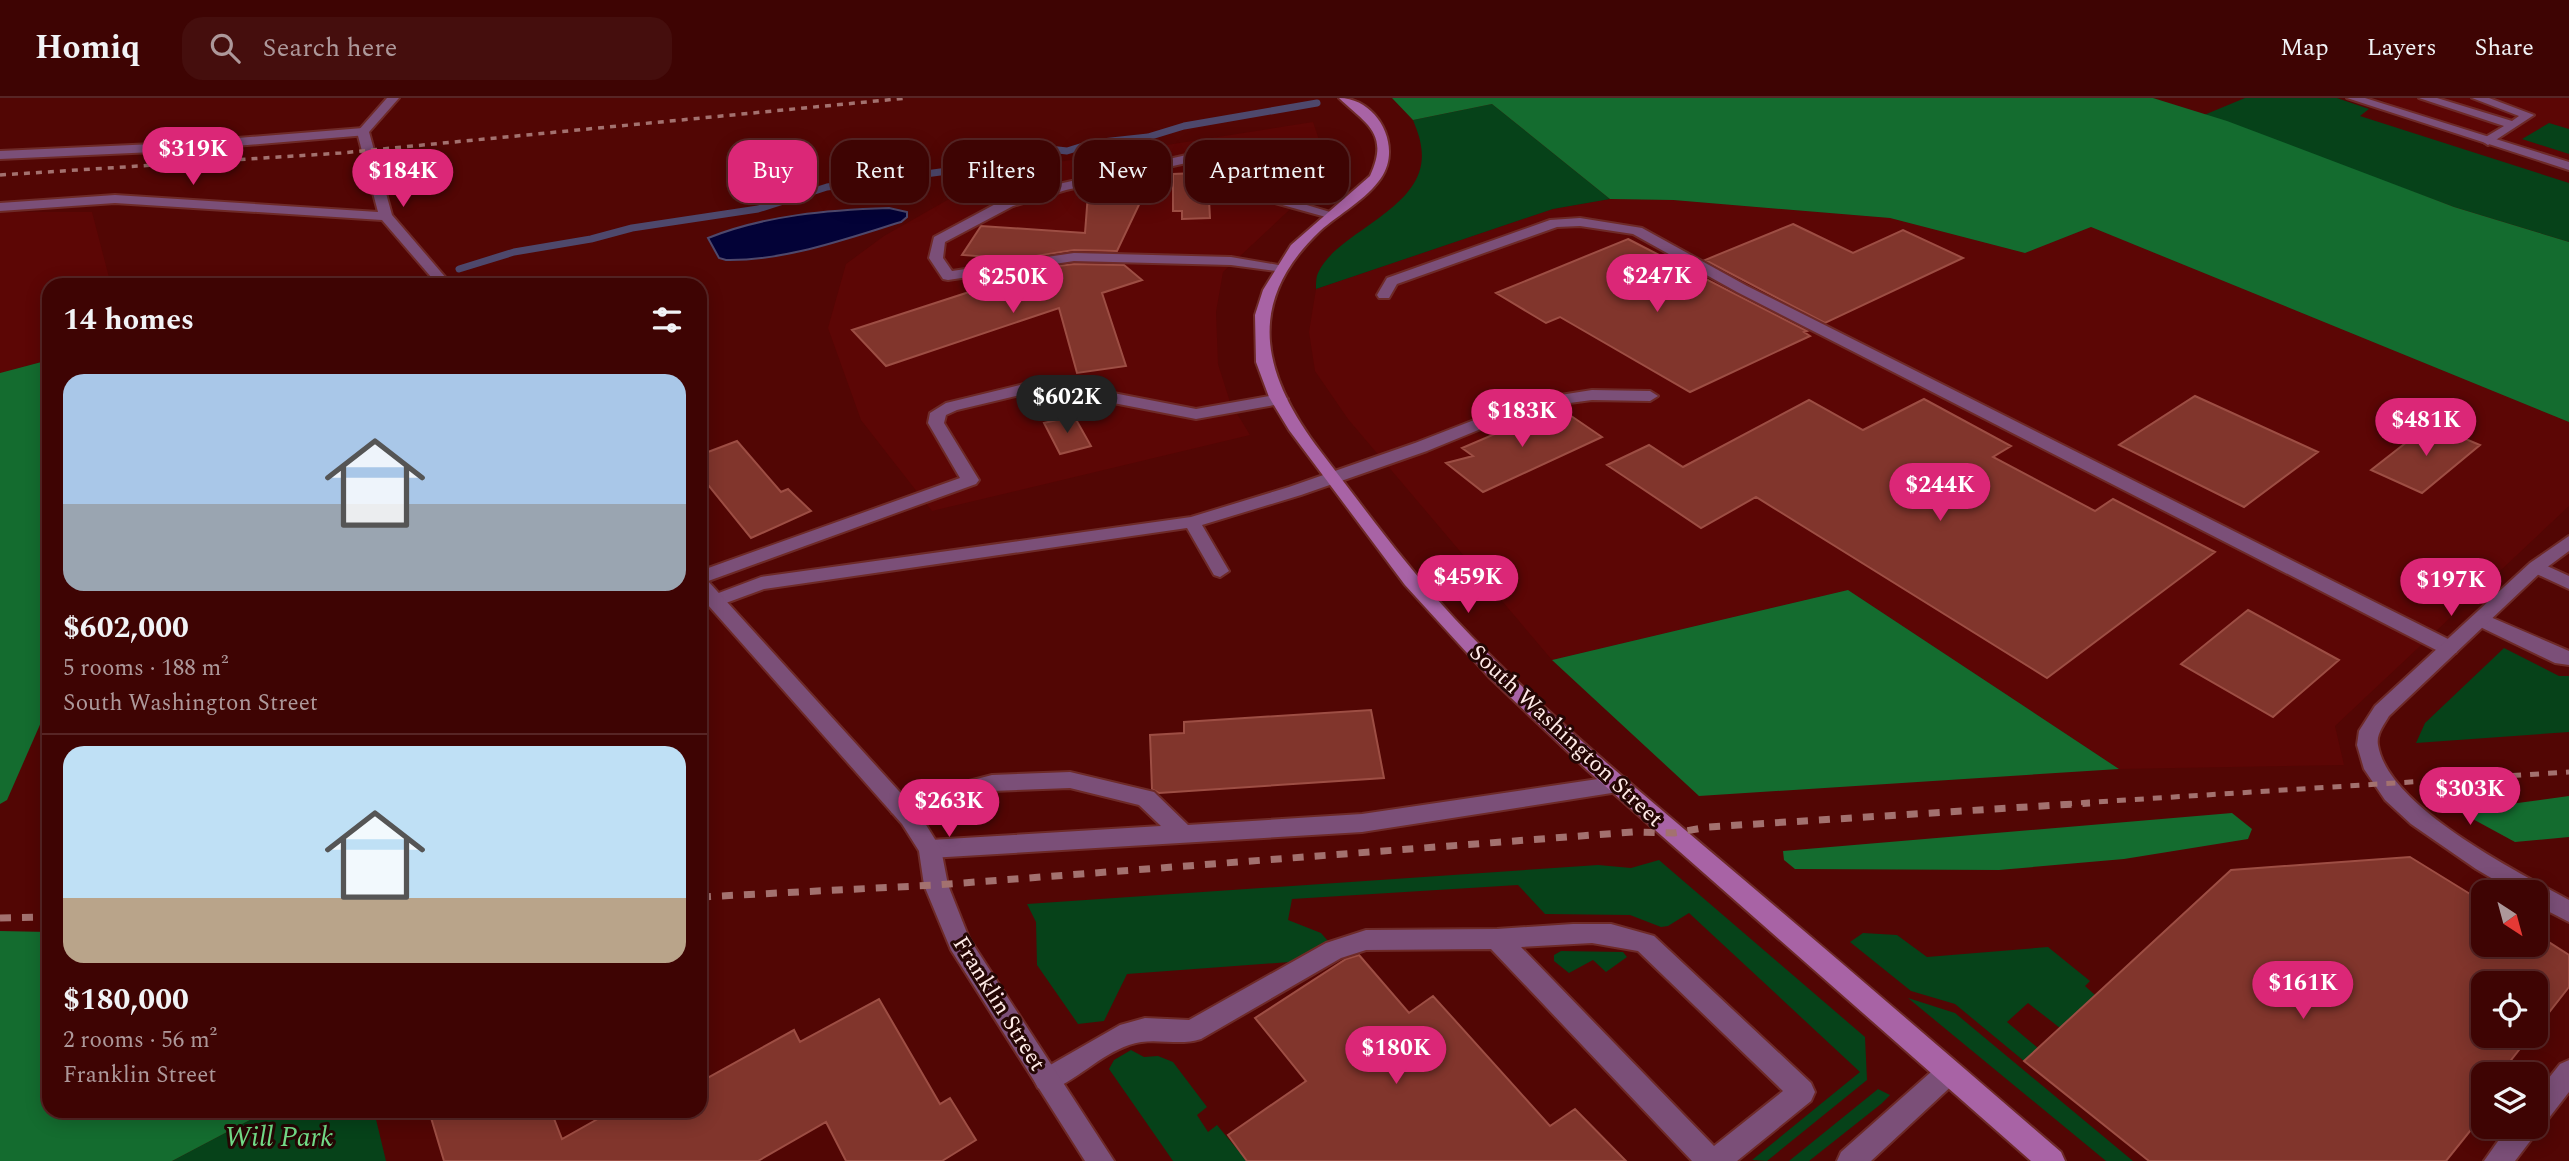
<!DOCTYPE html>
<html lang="en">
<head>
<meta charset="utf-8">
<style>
  :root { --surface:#3e0403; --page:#450e0d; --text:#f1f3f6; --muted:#ad989a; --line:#572525; --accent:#db2777 }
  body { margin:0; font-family:Spectral,serif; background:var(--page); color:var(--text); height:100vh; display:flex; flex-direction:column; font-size:26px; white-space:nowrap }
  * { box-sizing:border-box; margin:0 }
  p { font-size:23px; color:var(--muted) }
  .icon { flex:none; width:38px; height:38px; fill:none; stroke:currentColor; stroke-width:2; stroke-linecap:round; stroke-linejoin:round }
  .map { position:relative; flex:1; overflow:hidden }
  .side { position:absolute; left:42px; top:180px; width:665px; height:840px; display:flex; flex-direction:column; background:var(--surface); border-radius:21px; box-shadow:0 4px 18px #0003,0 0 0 2px var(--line) }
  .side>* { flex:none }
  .hud { position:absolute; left:728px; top:42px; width:665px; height:63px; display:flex; gap:14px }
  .needle { width:46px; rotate:144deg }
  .controls { position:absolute; left:2471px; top:782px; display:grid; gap:14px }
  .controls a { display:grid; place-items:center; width:77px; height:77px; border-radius:14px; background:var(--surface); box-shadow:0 4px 18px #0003,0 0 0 2px var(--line); font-size:35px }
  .price { position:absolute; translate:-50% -60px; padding:0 16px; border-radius:24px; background:var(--accent); color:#fff; font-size:23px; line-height:46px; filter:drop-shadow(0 2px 4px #0008) }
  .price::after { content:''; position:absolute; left:50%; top:42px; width:21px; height:16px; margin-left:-10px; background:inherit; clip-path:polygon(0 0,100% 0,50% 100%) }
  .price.selected { background:#222; color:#fff }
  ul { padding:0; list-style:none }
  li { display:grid; align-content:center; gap:14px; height:371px; padding:0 21px }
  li+li { border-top:2px solid var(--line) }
  li span { display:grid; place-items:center; height:217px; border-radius:21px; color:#555 }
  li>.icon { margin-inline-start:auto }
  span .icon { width:126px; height:126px; fill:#fffc; stroke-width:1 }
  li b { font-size:30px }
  h2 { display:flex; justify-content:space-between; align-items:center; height:84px; padding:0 21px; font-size:30px }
  .tag { padding:0 24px; border-radius:21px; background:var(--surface); box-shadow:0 4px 18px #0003,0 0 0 2px var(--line); font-size:24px; line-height:63px }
  .tag.selected { background:var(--accent); color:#fff }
  header { display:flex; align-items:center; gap:42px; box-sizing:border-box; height:98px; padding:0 35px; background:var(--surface); border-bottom:2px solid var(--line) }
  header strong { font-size:33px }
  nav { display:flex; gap:38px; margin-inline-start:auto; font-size:24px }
  .search { width:490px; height:63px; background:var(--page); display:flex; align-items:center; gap:18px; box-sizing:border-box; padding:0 24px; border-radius:21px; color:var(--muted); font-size:26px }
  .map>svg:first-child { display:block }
  .built { fill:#5c0605 }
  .green { fill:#064219 }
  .forest { fill:#146c2f }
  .water { fill:#030237; stroke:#4e486c; stroke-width:2 }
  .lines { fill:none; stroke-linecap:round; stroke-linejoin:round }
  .stream-far1 { stroke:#4e486c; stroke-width:7 }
  .stream { stroke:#4e486c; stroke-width:9 }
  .building { fill:#81352c; stroke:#9d4e44; stroke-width:2 }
  .service-casing { stroke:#6e2a28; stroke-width:4 }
  .minor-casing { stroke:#6e2a28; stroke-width:4 }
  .secondary-casing { stroke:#6e2a28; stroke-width:4 }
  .service { fill:#7b4f78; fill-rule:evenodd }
  .minor { fill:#7b4f78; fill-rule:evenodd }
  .secondary { fill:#a863a5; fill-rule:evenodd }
  .rail-far2 { stroke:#a3716f; stroke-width:3.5; stroke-dasharray:6 6; stroke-linecap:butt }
  .rail-far1 { stroke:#a3716f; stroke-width:5; stroke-dasharray:9 9; stroke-linecap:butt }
  .rail { stroke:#a3716f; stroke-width:7; stroke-dasharray:11 11; stroke-linecap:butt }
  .labels { text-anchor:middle; stroke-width:6; stroke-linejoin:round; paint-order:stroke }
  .street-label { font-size:23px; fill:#feeae7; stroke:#250604 }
  .near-park-label { font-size:28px; font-style:italic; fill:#72db87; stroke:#250604 }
</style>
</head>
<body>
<header>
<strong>Homiq</strong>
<div class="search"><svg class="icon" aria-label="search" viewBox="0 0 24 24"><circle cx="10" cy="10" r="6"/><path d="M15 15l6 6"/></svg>Search here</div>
<nav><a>Map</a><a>Layers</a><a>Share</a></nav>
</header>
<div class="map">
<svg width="2569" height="1063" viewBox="0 0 2569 1063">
  <rect width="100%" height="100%" fill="#520604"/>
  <!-- built -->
  <path class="built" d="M2377 0H2569V63L2394 8Z
    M1313 24 1330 74 1223 174 1216 214 1218 266 1230 304 1250 337 932 413 861 322 828 230 846 166 884 138 951 100 1001 78 1058 64Z
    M1610 101 1673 102 1890 120 2025 155 2091 129 2569 324V408L2335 628 2344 667 2119 671 1848 492 1552 562 1348 321 1315 273 1309 234 1316 191 1553 111Z
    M0 114H92L111 187H49V262L0 275Z"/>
  <!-- green -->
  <path class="green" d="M2245 0H2337L2369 11 2360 18 2569 85V144L2454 109 2204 17Z
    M1492 6 1610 101 1553 111 1316 191C1316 186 1316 179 1318 175 1337 132 1432 110 1421 48 1420 39 1416 30 1413 22Z
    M2549 25 2569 31V56L2522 41Z
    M2504 550 2559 578H2569V634L2416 645 2425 625Z
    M1659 762 1865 939 1867 982 1767 1063 1752 1062 1860 974 1689 815 1668 828 1661 829 1630 817 1545 816 1518 787 1292 801 1288 822 1321 835 1328 843 1290 864 1127 876 1104 923 1078 926 1037 867 1036 824 1027 806 1598 767 1631 770Z
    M1863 835 1897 837 1927 859 2048 849 2090 883 2085 888 2095 897 2060 930 2028 905 2007 924 2038 950 2024 963 1955 906 1911 893 1850 844Z
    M1561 853 1623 854 1627 859 1606 874 1593 862 1569 875 1554 863V857Z
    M1908 900 1955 915 2133 1063H2106Z
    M1131 952 1144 959 1158 958 1173 964 1207 1009 1197 1017 1208 1034 1217 1027 1247 1063H1173L1109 971 1114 962Z
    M1878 991 1890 997 1881 1006 1809 1063H1789Z
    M267 1013H374L386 1063H172Z"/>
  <!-- forest -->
  <path class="forest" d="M1392 0H2153L2227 23 2454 109 2569 144V324L2091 129 2025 155 1890 120 1673 102 1610 101 1492 6 1413 22Z
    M49 262V606L7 702 0 706V275Z
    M1848 492 2119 671 1699 698 1552 562Z
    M2569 698V739L2515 744 2458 713Z
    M2232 715 2252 731 2248 741 2124 761 1999 772 1795 771 1784 762 1783 753Z
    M0 833 49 834V1013H267L172 1063H0Z"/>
  <!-- water -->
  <path class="water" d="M889 110 907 114V119L901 124C845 141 785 163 726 162L719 160 708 140C766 117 828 112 889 110Z"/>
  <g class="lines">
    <!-- stream-far1 -->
    <path class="stream-far1" d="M459 171 514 154 591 141 632 130 758 111 827 89 963 71 988 63 1038 58 1049 51 1067 53 1093 45 1148 39 1184 28 1317 5
      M406 187 415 184"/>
    <!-- stream -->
    <path class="stream" d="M406 187 411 185
      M45 299 49 298"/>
  </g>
  <!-- building -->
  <path class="building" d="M1221 74 1223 101 1209 102 1210 120 1182 121V113H1173V76Z
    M1145 94 1117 153 1074 152 1017 161 962 157 981 128 1085 135 1088 96Z
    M1793 126 1853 155 1903 132 1963 160 1825 225 1705 162Z
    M1628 141 1807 233 1804 234 1810 238 1690 294 1560 219 1546 225 1496 195Z
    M1074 166 1124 167 1142 182 1102 195 1126 268 1077 275 1059 210 886 268 852 232 1043 170Z
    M2195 298 2318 354 2244 409 2119 347Z
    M1924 301 2011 348 1993 359 2095 413 2113 401 2215 454 2047 580 1756 399 1701 430 1607 367 1649 347 1683 369 1809 302 1863 332Z
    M1558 309 1602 339 1483 394 1446 365 1473 358 1462 350Z
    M1074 318 1091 348 1060 356 1044 325Z
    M2430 326 2480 347 2422 395 2371 372Z
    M737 343 781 394 788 391 811 413 751 440 700 377V357Z
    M2248 512 2339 562 2273 619 2181 566Z
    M1371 612 1384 680 1159 695 1152 691 1150 637 1184 635V624Z
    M2410 759 2483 804V847H2536V836L2569 857V889L2536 931V886H2483V938H2530L2500 976H2483V1017L2446 1063H2149L2024 963 2231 772Z
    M1359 857 1409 915 1433 898 1550 1028 1575 1011 1626 1063H1247L1228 1037 1306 983 1255 920 1346 861Z
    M879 901 940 1006 950 1000 976 1042 942 1063H846L826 1024 758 1063H444L429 1013H551L562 1041 612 1013H700V984L794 932 800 944Z"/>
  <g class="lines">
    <defs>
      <path id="service" d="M2419 0H2437L2512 23 2519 18 2472 0H2489L2534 17 2488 47 2482 43 2484 40 2504 28Z
        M363 30 369 34 367 37 176 53 0 61V53L176 45Z
        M1213 51 1236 54 1245 67 1250 90 1340 117 1333 121 1239 95 1228 60 1213 59 1066 92 1013 108 945 144 943 160 952 173 1074 155 1231 159 1284 168V174L1231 167 1074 163 948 182 943 181 929 160 934 139 1003 102 1063 85Z
        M1580 120 1642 130 1747 188 2456 545 2459 550 2456 555H2442L1737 194 1633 136 1580 128 1557 129 1397 186 1389 200H1379L1377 197 1387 180 1550 122Z
        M1024 286 1072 287 1196 311 1280 296 1288 301 1280 306 1196 321 1072 297 1024 296 957 312 946 317 944 325 979 382 976 386 700 486V473L960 380 928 325 930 315 946 305Z
        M1592 292 1650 293 1658 298 1650 303 1592 302 1532 310 1427 353 1301 397 1202 427 1229 473 1220 479 1214 477 1187 430 764 491 715 509 706 503 708 499 761 479 1191 419 1289 389 1415 345 1523 303Z
        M2536 463 2569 478V491L2530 473 2527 469Z
        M2481 515 2569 553V567L2555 565 2474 526 2471 521Z
        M1070 674 1154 694 1188 727 1362 716 1618 678 1626 680 1629 686 1626 692 1618 694 1362 734 930 760 922 757 919 751 922 745 930 742 1161 728 1139 707 1070 690 992 693 900 717 892 715 889 709 892 703 900 701 992 677Z
        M1573 826H1611L1654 838 1811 985 1815 994 1811 1003 1737 1063H1692L1491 851 1366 852 1341 860 1201 941C1178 949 1153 938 1129 947 1100 957 1076 983 1047 994L1038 990 1034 982 1038 974 1120 927 1145 920 1189 922 1326 845 1366 832 1497 831ZM1592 845 1638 853 1783 993 1714 1048 1521 849Z
        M2569 962V994L2545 1025 2538 1028 2534 1038 2515 1063H2484L2508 1029H2536V996L2560 966Z"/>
      <path id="minor" d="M387 0H399L369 34 392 117 452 187H438L382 122 115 105 0 113V105L115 97 378 114 357 34Z
        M2347 0H2365L2569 64V72Z
        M2569 438V453L2542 473 2389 618C2384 627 2376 636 2378 647 2388 709 2518 774 2569 802V824L2536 807V794H2515L2476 771 2411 726 2385 702 2364 671 2357 647 2359 633 2375 608 2530 465Z
        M700 480 707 482 918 714 941 751 948 787 969 840 1114 1063H1085L951 852 924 787 919 753 902 726 700 498Z
        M1949 962 1958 966 1962 974 1958 982 1871 1063H1837L1841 1054 1940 966Z"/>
      <path id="secondary" d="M1339 0C1377 0 1403 48 1381 80 1367 101 1339 116 1320 133 1243 206 1263 278 1321 354 1364 410 1406 468 1454 520 1541 613 1641 694 1737 776 1846 868 1953 961 2061 1054L2065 1063H2031L1587 672 1489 579 1405 487 1289 332 1269 299 1256 264 1255 217 1263 192 1291 147 1370 78C1390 35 1366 26 1339 0Z"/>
    </defs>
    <!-- service casing -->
    <use href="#service" class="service-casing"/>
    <!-- minor casing -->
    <use href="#minor" class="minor-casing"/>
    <!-- secondary casing -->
    <use href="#secondary" class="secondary-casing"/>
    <!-- service -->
    <use href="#service" class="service"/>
    <!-- minor -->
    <use href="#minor" class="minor"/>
    <!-- secondary -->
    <use href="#secondary" class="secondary"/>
    <!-- rail-far2 -->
    <path class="rail-far2" d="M0 77 341 55 907 0"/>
    <!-- rail-far1 -->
    <path class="rail-far1" d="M2063 706 2569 674"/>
    <!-- rail -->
    <path class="rail" d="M700 799 936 787 1633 734 1674 735 1708 729 2090 705
      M0 820 49 819"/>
  </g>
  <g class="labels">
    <!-- street labels -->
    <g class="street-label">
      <text transform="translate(1567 637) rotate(43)" y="8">South Washington Street</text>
      <text transform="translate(1000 905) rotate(58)" y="8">Franklin Street</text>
    </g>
    <!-- near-park labels -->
    <g class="near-park-label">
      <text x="279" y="1048">Will Park</text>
    </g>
  </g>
</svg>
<div class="controls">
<a><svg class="needle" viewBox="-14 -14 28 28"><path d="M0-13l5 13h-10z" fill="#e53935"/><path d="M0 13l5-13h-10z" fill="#ad989a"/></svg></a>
<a><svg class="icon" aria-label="locate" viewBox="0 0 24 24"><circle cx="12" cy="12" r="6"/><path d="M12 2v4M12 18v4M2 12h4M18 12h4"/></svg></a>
<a><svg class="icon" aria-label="layers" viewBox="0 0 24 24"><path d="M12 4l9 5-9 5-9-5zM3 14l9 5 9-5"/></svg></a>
</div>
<b class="price" style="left:193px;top:89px">$319K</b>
<b class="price" style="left:403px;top:111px">$184K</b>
<b class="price" style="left:1657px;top:216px">$247K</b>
<b class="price" style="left:1013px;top:217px">$250K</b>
<b class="price selected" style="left:1067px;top:337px">$602K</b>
<b class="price" style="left:1522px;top:351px">$183K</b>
<b class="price" style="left:2426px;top:360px">$481K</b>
<b class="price" style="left:1940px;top:425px">$244K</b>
<b class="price" style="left:1468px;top:517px">$459K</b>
<b class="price" style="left:2451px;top:520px">$197K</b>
<b class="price" style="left:2470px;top:729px">$303K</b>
<b class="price" style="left:949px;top:741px">$263K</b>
<b class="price" style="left:2303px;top:923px">$161K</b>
<b class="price" style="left:1396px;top:988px">$180K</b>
<div class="hud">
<a class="tag selected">Buy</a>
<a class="tag">Rent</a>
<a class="tag">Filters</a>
<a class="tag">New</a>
<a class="tag">Apartment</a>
</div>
<section class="side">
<h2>14 homes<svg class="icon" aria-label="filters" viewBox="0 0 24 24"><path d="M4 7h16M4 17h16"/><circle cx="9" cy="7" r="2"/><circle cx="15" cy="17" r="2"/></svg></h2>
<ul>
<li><span style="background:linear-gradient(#a9c7e8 60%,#9aa5b1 0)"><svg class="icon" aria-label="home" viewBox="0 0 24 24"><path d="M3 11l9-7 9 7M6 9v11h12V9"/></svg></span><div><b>$602,000</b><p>5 rooms · 188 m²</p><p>South Washington Street</p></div></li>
<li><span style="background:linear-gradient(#bfe0f5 70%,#b9a48a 0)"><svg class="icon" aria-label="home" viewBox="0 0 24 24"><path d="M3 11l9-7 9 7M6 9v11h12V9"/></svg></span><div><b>$180,000</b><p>2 rooms · 56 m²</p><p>Franklin Street</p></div></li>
</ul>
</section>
</div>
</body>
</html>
